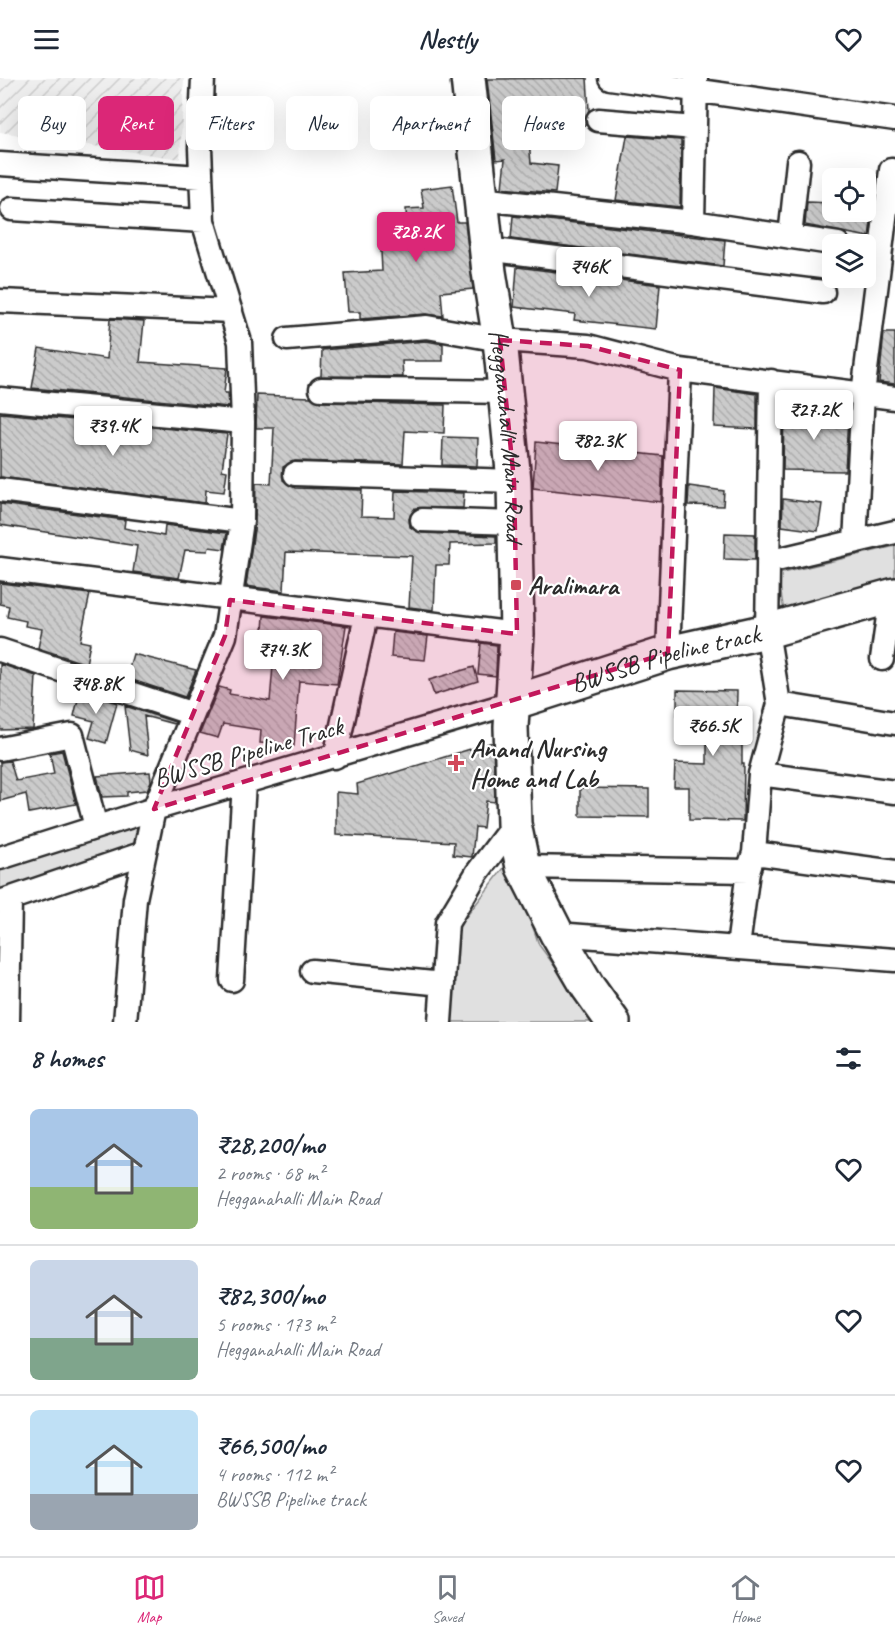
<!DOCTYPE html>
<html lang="en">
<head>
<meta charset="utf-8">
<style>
  :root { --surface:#fff; --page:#f2f2f3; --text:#1f2937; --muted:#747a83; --line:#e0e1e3; --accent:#db2777 }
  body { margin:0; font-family:Caveat,sans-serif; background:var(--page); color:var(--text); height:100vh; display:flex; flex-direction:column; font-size:22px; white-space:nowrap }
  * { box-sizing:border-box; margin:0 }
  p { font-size:20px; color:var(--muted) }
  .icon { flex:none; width:33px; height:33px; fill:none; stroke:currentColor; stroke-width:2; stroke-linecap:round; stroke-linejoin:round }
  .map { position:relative; height:944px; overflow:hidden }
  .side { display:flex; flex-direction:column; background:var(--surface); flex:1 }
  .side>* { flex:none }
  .guide { position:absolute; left:18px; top:18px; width:860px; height:54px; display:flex; gap:12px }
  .tools { position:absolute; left:822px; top:90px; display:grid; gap:12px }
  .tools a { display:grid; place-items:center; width:54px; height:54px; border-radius:9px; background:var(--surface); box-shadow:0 6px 24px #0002; font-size:30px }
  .price { position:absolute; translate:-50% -51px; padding:0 14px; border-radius:6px; background:#fff; color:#222; font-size:20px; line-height:39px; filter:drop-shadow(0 2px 3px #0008) }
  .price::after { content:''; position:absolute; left:50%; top:36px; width:18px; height:14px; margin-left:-9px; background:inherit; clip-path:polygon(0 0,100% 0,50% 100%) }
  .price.active { background:var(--accent); color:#fff }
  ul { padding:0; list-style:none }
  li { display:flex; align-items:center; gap:18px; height:150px; padding:0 30px }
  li+li { border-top:2px solid var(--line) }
  li span { display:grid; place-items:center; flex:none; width:168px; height:120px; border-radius:9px; color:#555 }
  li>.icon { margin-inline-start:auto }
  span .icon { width:72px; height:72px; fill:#fffc; stroke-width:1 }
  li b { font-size:26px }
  h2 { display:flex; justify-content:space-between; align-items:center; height:72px; padding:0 30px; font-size:26px }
  .chip { padding:0 21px; border-radius:9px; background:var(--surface); box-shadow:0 6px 24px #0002; font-size:21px; line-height:54px }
  .chip.active { background:var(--accent); color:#fff }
  header { display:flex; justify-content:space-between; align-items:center; height:78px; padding:0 30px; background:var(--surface); font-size:27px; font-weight:800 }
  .tab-bar { display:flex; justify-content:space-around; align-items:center; height:84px; border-top:2px solid var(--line); background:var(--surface); font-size:16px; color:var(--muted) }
  .tab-bar a { display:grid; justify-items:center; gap:3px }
  .tab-bar .active { color:var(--accent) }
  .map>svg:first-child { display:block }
  .industrial { fill:url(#industrial-furrows) }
  .park { fill:#e0e0e0; stroke:#868686; stroke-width:1.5 }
  .building { fill:url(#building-back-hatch); stroke:#2b2b2b; stroke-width:1.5 }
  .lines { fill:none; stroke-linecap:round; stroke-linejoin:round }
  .street-casing { stroke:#2b2b2b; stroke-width:27 }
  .secondary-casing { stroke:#2b2b2b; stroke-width:38 }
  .street { stroke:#fff; stroke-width:22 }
  .secondary { stroke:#fff; stroke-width:33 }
  .marked { fill:#c2185b; fill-opacity:0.2; stroke:#c2185b; stroke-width:4.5; stroke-dasharray:12 8; stroke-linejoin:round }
  .poi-dot { fill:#d1495b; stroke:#fff; stroke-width:2 }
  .labels { text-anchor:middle; stroke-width:4.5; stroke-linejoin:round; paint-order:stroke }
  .street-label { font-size:26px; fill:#2b2b2b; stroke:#fff }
  .poi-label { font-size:26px; font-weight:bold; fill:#2b2b2b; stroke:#fff; text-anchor:start }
</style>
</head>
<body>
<header><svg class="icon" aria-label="menu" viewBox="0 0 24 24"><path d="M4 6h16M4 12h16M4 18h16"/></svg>Nestly<svg class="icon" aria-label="heart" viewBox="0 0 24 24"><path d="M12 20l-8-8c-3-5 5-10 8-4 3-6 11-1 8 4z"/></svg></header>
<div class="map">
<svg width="895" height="944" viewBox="0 0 895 944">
  <defs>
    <pattern id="industrial-furrows" width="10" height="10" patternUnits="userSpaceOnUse" patternTransform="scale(1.5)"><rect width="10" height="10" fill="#efefef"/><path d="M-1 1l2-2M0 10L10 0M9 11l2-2" fill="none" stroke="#cdcdcd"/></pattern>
    <pattern id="building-back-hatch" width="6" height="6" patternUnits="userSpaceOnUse" patternTransform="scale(1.5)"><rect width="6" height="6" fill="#cbcbcb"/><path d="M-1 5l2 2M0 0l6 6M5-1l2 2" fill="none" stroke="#aeaeae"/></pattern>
  </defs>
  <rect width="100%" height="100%" fill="#fff"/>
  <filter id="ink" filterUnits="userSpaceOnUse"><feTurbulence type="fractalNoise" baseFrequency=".0167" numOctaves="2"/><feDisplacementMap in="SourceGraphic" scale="12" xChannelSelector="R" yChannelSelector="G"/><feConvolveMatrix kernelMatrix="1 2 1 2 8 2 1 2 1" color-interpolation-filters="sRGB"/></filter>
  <g filter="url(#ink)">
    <!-- industrial -->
    <path class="industrial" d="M0 0H184L180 81 0 54Z"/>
    <!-- park -->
    <path class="park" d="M895 468V507L784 534 778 496Z
      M149 737 140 773 0 819V785Z
      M510 782 539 867 596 944H447L455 853Z"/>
    <!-- building -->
    <path class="building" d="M587 0 589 32 585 40 586 47 528 52 531 85 558 88 555 115 502 110 505 81 496 82 487 1Z
      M627 58 681 62 680 129 616 122Z
      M452 107 457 144H465L473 211 441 214 443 238 426 236 360 241V234H348L345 195 382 193 380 154 407 152 406 131 424 130 421 111Z
      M807 124 831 125 830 134H866V129L873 130 869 159 805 147Z
      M513 138 725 162 723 188 511 161Z
      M517 189 660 207 656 251 574 242 575 236 514 229Z
      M110 241 144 243 140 284 227 290 224 315H228L229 329 32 310 39 270 107 281Z
      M884 255H895V306L879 304Z
      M426 263 443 266V283H402L403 299 321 298 322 272Z
      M715 310 757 316V351L714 349Z
      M257 317 311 319 321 324 445 327 444 355 405 353 403 386 295 383 283 389V402L295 410 362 412 361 438 394 439 395 413 464 415 463 430H415L409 441 410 449 422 455 496 458V465L450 466 449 487H436L434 532 409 529 412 478 286 474 284 513 246 508 255 445 256 405 271 406 274 350H256Z
      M784 327 814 329 813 339H848L845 393 783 392Z
      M0 335 227 356 222 392 227 393 224 414 206 412 205 425 0 399Z
      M443 359 478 360 477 388 442 387Z
      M536 364 663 378 661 424 533 410Z
      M689 408 724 413 723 428 688 427Z
      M783 421 822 426 818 453 782 448Z
      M0 426 125 442 124 450 164 458 165 447 227 455 224 471 209 469 208 473 185 472 179 500 133 494 137 468 0 447Z
      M725 455 755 456V482L724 481Z
      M0 505 90 516 80 563 90 565 86 586 38 570 42 551 25 548 26 543 7 539 9 528 0 526Z
      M264 538 346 548 337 606 299 603 294 668 260 665 261 652 223 646 218 660 200 655 219 609 230 612 229 616 270 623 276 553 263 552Z
      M393 554 428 558 425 582 391 579Z
      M481 565 497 567 496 598 478 596Z
      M133 576 196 592 185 619 126 600Z
      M0 586 36 598 33 651 0 652Z
      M474 589 478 603 434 617 429 602Z
      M677 612 737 613 736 654H742V686H744L743 743 689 742V709H674L675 685 707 686V645H677Z
      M80 613 117 625 106 665 89 660 94 643 74 638Z
      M125 628 175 644 174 646 144 638 148 677 130 672Z
      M493 664 495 724 486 723 483 750 475 749 472 779 453 777 454 764 336 757V714L358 716 357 706Z
      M62 673 76 726 29 735 26 716 0 723V684L10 683 16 703 54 696 50 675Z
      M150 694 151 703 147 712 127 714V718L102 719 97 698Z
      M580 710 649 711V739L580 738Z"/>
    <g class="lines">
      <defs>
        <path id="street" d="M610 0 895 41
          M598 42 695 50
          M0 86 201 99
          M480 121 693 144 838 166
          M12 131 203 143
          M693 144 696 0
          M790 159 798 84
          M486 171 823 214
          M0 223 231 233
          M287 261 427 249 500 262 588 268 680 292 895 320
          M321 311 505 314
          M0 321 243 344
          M295 396 514 403
          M0 412 242 443
          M422 442 515 445
          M855 464 863 316 891 92
          M768 484 895 454
          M0 491 517 556
          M0 572 193 636
          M668 575 680 292
          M882 581 891 518
          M779 626 895 645
          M0 671 72 657 96 749
          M335 679 366 538
          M760 696 895 714
          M754 775 895 794
          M0 780 154 731 512 625
          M523 789 748 793
          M0 824 144 775
          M557 856 895 882
          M738 869 748 793 754 775 760 696 779 626 767 553 771 303
          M312 893 443 906
          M232 902 244 705
          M8 944 10 821
          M125 944 135 821 154 731 225 558 242 443 243 344 240 264 203 143 200 70 203 0
          M440 944 447 845 477 795 514 746"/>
        <g id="secondary">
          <path id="s1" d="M468 0 489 194 500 262 514 403 517 556 511 649 514 746 523 789 557 856 588 909 613 944"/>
          <path id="s2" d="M512 625 668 575 767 553 895 517"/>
        </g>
      </defs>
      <!-- street casing -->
      <use href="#street" class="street-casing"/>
      <!-- secondary casing -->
      <use href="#secondary" class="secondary-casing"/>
      <!-- street -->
      <use href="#street" class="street"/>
      <!-- secondary -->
      <use href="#secondary" class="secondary"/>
    </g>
  </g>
  <!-- marked area -->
  <path class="marked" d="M500 262 588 268 680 292 668 575 154 731 225 558 230 522 517 556 514 403Z"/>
  <!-- markers -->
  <g class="poi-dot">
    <rect x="510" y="501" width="12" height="12" rx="3"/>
    <path d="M453 676h6v6h6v6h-6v6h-6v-6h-6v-6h6z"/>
  </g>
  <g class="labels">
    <!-- street labels -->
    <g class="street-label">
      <text dy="9" stroke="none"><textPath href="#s1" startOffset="360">Hegganahalli Main Road</textPath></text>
      <text dy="9" stroke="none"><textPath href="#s2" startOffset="160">BWSSB Pipeline track</textPath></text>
      <text transform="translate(248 674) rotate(-16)" y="9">BWSSB Pipeline Track</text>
    </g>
    <!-- poi labels -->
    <g class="poi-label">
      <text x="528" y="516">Aralimara</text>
      <text x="470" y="679">Anand Nursing<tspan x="470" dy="30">Home and Lab</tspan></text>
    </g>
  </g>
</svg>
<div class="tools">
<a><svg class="icon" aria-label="locate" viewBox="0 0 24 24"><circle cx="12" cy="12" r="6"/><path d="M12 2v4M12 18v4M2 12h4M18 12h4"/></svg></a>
<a><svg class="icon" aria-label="layers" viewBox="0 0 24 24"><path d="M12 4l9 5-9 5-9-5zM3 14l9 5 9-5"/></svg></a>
</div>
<b class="price active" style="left:416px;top:185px">₹28.2K</b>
<b class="price" style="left:589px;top:220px">₹46K</b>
<b class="price" style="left:814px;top:363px">₹27.2K</b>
<b class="price" style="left:113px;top:379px">₹39.4K</b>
<b class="price" style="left:598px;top:394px">₹82.3K</b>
<b class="price" style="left:283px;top:603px">₹74.3K</b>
<b class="price" style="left:96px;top:637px">₹48.8K</b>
<b class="price" style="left:713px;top:679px">₹66.5K</b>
<div class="guide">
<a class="chip">Buy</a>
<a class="chip active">Rent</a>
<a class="chip">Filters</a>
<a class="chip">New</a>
<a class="chip">Apartment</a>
<a class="chip">House</a>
</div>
</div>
<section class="side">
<h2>8 homes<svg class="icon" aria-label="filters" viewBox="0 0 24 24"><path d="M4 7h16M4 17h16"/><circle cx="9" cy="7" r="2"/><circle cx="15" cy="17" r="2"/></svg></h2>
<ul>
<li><span style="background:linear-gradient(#a9c7e8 65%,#8fb573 0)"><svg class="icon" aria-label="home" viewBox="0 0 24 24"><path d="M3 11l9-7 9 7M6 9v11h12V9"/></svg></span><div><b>₹28,200/mo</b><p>2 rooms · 68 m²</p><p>Hegganahalli Main Road</p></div><svg class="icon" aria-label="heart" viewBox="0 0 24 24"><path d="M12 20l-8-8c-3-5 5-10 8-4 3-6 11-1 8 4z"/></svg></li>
<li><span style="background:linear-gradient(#c9d6e8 65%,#7fa58c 0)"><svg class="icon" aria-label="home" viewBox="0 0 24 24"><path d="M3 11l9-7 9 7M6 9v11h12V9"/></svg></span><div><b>₹82,300/mo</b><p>5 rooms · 173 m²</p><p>Hegganahalli Main Road</p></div><svg class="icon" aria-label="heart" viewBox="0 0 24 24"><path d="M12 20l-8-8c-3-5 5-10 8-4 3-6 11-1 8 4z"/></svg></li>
<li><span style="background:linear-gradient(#bfe0f5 70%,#9aa5b1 0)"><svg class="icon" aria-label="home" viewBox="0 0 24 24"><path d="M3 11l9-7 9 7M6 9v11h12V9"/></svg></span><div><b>₹66,500/mo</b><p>4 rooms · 112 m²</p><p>BWSSB Pipeline track</p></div><svg class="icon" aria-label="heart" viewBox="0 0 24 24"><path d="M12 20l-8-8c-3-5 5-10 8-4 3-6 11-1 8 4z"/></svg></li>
</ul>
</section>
<nav class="tab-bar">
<a class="active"><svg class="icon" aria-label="map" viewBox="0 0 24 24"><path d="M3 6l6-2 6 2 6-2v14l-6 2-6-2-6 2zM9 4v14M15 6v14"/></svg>Map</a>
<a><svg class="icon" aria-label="saved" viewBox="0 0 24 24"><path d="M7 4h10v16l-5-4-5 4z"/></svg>Saved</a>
<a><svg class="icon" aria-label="home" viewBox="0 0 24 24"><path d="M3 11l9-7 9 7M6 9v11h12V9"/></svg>Home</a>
</nav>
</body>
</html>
